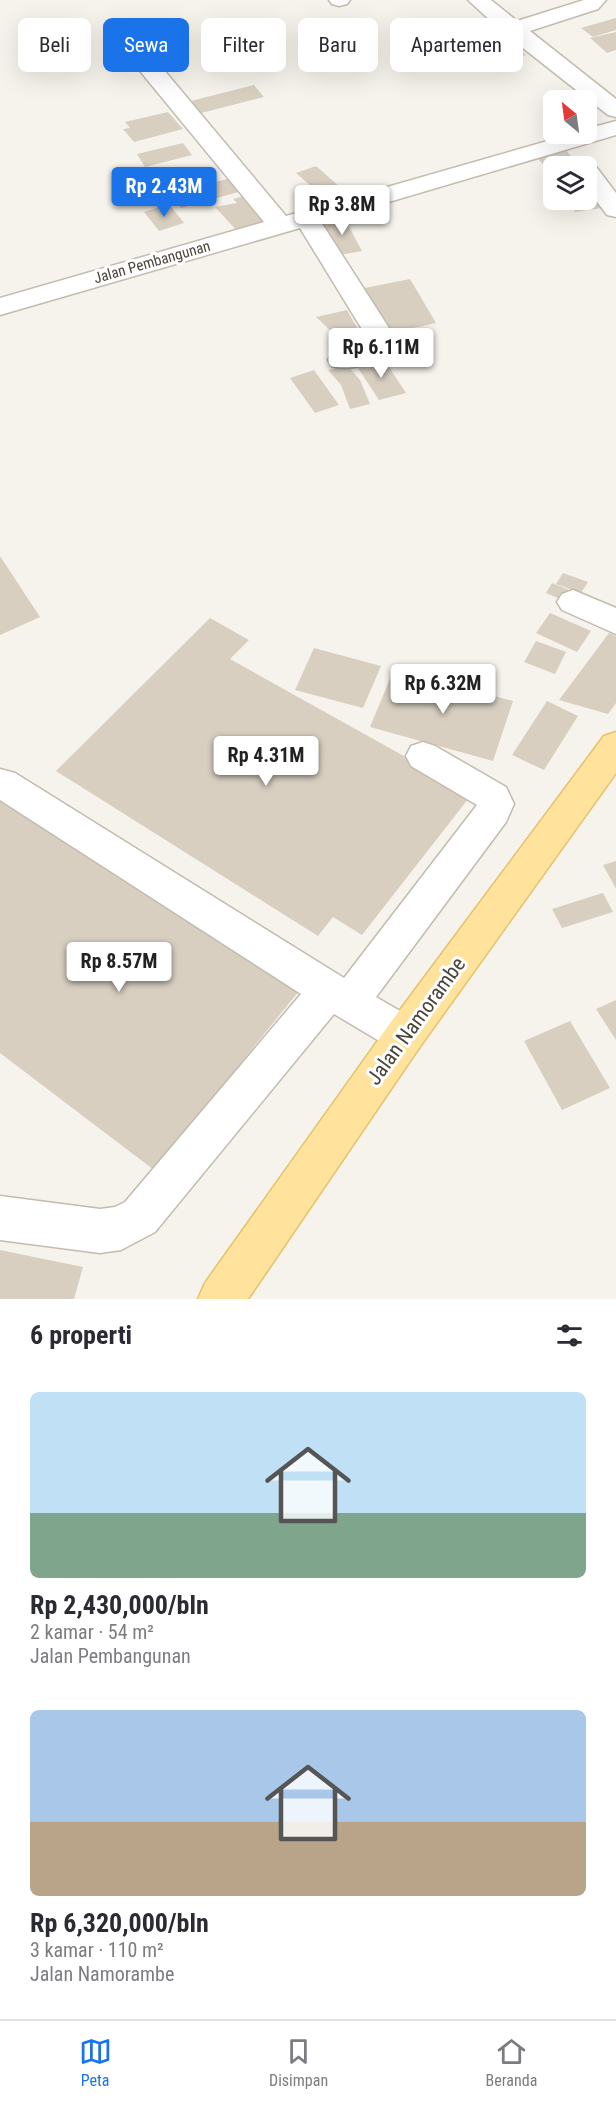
<!DOCTYPE html>
<html lang="id">
<head>
<meta charset="utf-8">
<style>
  :root { --surface:#fff; --page:#f7f7f7; --text:#2b2b33; --muted:#7c7c81; --line:#e1e1e2; --accent:#1a73e8 }
  body { margin:0; font-family:"Roboto Condensed",sans-serif; background:var(--page); color:var(--text); height:100vh; display:flex; flex-direction:column; font-size:22px; white-space:nowrap }
  * { box-sizing:border-box; margin:0 }
  p { font-size:20px; color:var(--muted) }
  .icon { flex:none; width:33px; height:33px; fill:none; stroke:currentColor; stroke-width:2; stroke-linecap:round; stroke-linejoin:round }
  .map { position:relative; height:1299px; overflow:hidden }
  .drawer { display:flex; flex-direction:column; background:var(--surface); flex:1 }
  .drawer>* { flex:none }
  .top-card { position:absolute; left:18px; top:18px; width:580px; height:54px; display:flex; gap:12px }
  .needle { width:39px; rotate:331deg }
  .buttons { position:absolute; left:543px; top:90px; display:grid; gap:12px }
  .buttons a { display:grid; place-items:center; width:54px; height:54px; border-radius:9px; background:var(--surface); box-shadow:0 6px 24px #0002; font-size:30px }
  .price { position:absolute; translate:-50% -51px; padding:0 14px; border-radius:6px; background:#fff; color:#222; font-size:20px; line-height:39px; filter:drop-shadow(0 2px 3px #0008) }
  .price::after { content:''; position:absolute; left:50%; top:36px; width:18px; height:14px; margin-left:-9px; background:inherit; clip-path:polygon(0 0,100% 0,50% 100%) }
  .price.selected { background:var(--accent); color:#fff }
  ul { padding:0; list-style:none }
  li { display:grid; align-content:center; gap:12px; height:318px; padding:0 30px }
  li span { display:grid; place-items:center; height:186px; border-radius:9px; color:#555 }
  li>.icon { margin-inline-start:auto }
  span .icon { width:108px; height:108px; fill:#fffc; stroke-width:1 }
  li b { font-size:26px }
  h2 { display:flex; justify-content:space-between; align-items:center; height:72px; padding:0 30px; font-size:26px }
  .tag { padding:0 21px; border-radius:9px; background:var(--surface); box-shadow:0 6px 24px #0002; font-size:21px; line-height:54px }
  .tag.selected { background:var(--accent); color:#fff }
  .tabs { display:flex; justify-content:space-around; align-items:center; height:84px; border-top:2px solid var(--line); background:var(--surface); font-size:16px; color:var(--muted) }
  .tabs a { display:grid; justify-items:center; gap:3px }
  .tabs .selected { color:var(--accent) }
  .map>svg:first-child { display:block }
  .building { fill:#d8cfc1 }
  .lines { fill:none; stroke-linecap:round; stroke-linejoin:round }
  .minor-casing { stroke:#c2bbae; stroke-width:3 }
  .major-casing { stroke:#e6c16a; stroke-width:3 }
  .minor { fill:#fff; fill-rule:evenodd }
  .major { fill:#ffe39c; fill-rule:evenodd }
  .labels { text-anchor:middle; stroke-width:6; stroke-linejoin:round; paint-order:stroke }
  .far-street-label { font-size:15px; fill:#4b4439; stroke:#fff }
  .near-street-label { font-size:21px; fill:#4b4439; stroke:#fff }
</style>
</head>
<body>
<div class="map">
<svg width="616" height="1299" viewBox="0 0 616 1299">
  <rect width="100%" height="100%" fill="#f6f3ec"/>
  <!-- building -->
  <path class="building" d="M616 18V30L593 37 581 28Z
    M616 32V50L607 53 590 38Z
    M512 43 526 55 488 66 474 54Z
    M254 85 264 97 201 113 191 101Z
    M168 112 183 129 134 142 123 129 130 128 125 122Z
    M183 143 192 155 145 167 137 154Z
    M564 148 580 166H554V177L534 154Z
    M316 166 341 188 321 195 296 173Z
    M231 178 242 191 181 208 170 194Z
    M251 194 273 220 237 231 215 207 237 203 233 199Z
    M600 196 608 207 575 212 569 200Z
    M169 204 184 223 159 231 144 212Z
    M344 217 362 251 340 255 322 221Z
    M410 279 436 323 386 334 360 289Z
    M347 310 367 345 335 352 332 332 316 317Z
    M383 358 406 393 379 400 356 365Z
    M348 366 360 380 370 404 350 409 341 385 328 370Z
    M314 370 339 405 315 413 290 378Z
    M0 556 40 617 0 635Z
    M563 573 588 582 581 593 556 584Z
    M552 583 572 591 565 601 546 593Z
    M550 613 591 631 577 652 536 633Z
    M210 618 249 640 230 659 472 794 362 935 333 917 318 936 56 771Z
    M609 633 616 636V703L608 714 559 700Z
    M536 641 566 652 555 674 524 662Z
    M314 648 381 666 363 708 295 690Z
    M394 669 513 701 493 761 370 727Z
    M547 701 578 716 544 770 512 755Z
    M0 798 299 991 154 1170 0 1053Z
    M616 861V889L603 865Z
    M603 893 613 912 562 928 552 909Z
    M616 1000V1040L596 1009Z
    M570 1021 610 1088 562 1110 524 1041Z
    M0 1250 83 1267 74 1299H0Z"/>
  <g class="lines">
    <defs>
      <path id="minor" d="M329 0H350L347 4 339 6 332 4Z
        M468 0H491L517 21 584 0H606L598 9 530 31 616 99V117L608 115 505 34Z
        M130 37 138 39 286 216 572 134H586V129L616 121V135L321 222 396 339C383 359 356 373 332 366L328 360 332 354 355 347 368 339 300 228 0 315V298L264 222 122 49 119 44 122 39Z
        M586 162 594 164 616 193V217L607 215 586 187V166H576Z
        M573 590 616 608V634L562 610 557 602 562 594Z
        M423 742 435 746 506 787 514 804 506 822 376 997 419 1022 425 1035 419 1048 405 1054 391 1048 334 1014 155 1232 121 1250 100 1253 0 1240V1196L100 1209 115 1207 125 1202 301 994 0 800V769L15 773 344 978 477 805 411 766 406 756 411 746Z"/>
      <path id="major" d="M616 732V773L419 1048 248 1299H198L205 1283 391 1022 604 736Z"/>
    </defs>
    <!-- minor casing -->
    <use href="#minor" class="minor-casing"/>
    <!-- major casing -->
    <use href="#major" class="major-casing"/>
    <!-- minor -->
    <use href="#minor" class="minor"/>
    <!-- major -->
    <use href="#major" class="major"/>
  </g>
  <g class="labels">
    <!-- far-street labels -->
    <g class="far-street-label">
      <text transform="translate(152 262) rotate(-16)" y="5">Jalan Pembangunan</text>
    </g>
    <!-- near-street labels -->
    <g class="near-street-label">
      <text transform="translate(416 1021) rotate(-54)" y="7">Jalan Namorambe</text>
    </g>
  </g>
</svg>
<div class="buttons">
<a><svg class="needle" viewBox="-14 -14 28 28"><path d="M0-13l5 13h-10z" fill="#e53935"/><path d="M0 13l5-13h-10z" fill="#7c7c81"/></svg></a>
<a><svg class="icon" aria-label="layers" viewBox="0 0 24 24"><path d="M12 4l9 5-9 5-9-5zM3 14l9 5 9-5"/></svg></a>
</div>
<b class="price selected" style="left:164px;top:218px">Rp 2.43M</b>
<b class="price" style="left:342px;top:236px">Rp 3.8M</b>
<b class="price" style="left:381px;top:379px">Rp 6.11M</b>
<b class="price" style="left:443px;top:715px">Rp 6.32M</b>
<b class="price" style="left:266px;top:787px">Rp 4.31M</b>
<b class="price" style="left:119px;top:993px">Rp 8.57M</b>
<div class="top-card">
<a class="tag">Beli</a>
<a class="tag selected">Sewa</a>
<a class="tag">Filter</a>
<a class="tag">Baru</a>
<a class="tag">Apartemen</a>
</div>
</div>
<section class="drawer">
<h2>6 properti<svg class="icon" aria-label="filters" viewBox="0 0 24 24"><path d="M4 7h16M4 17h16"/><circle cx="9" cy="7" r="2"/><circle cx="15" cy="17" r="2"/></svg></h2>
<ul>
<li><span style="background:linear-gradient(#bfe0f5 65%,#7fa58c 0)"><svg class="icon" aria-label="home" viewBox="0 0 24 24"><path d="M3 11l9-7 9 7M6 9v11h12V9"/></svg></span><div><b>Rp 2,430,000/bln</b><p>2 kamar · 54 m²</p><p>Jalan Pembangunan</p></div></li>
<li><span style="background:linear-gradient(#a9c7e8 60%,#b9a48a 0)"><svg class="icon" aria-label="home" viewBox="0 0 24 24"><path d="M3 11l9-7 9 7M6 9v11h12V9"/></svg></span><div><b>Rp 6,320,000/bln</b><p>3 kamar · 110 m²</p><p>Jalan Namorambe</p></div></li>
</ul>
</section>
<nav class="tabs">
<a class="selected"><svg class="icon" aria-label="map" viewBox="0 0 24 24"><path d="M3 6l6-2 6 2 6-2v14l-6 2-6-2-6 2zM9 4v14M15 6v14"/></svg>Peta</a>
<a><svg class="icon" aria-label="saved" viewBox="0 0 24 24"><path d="M7 4h10v16l-5-4-5 4z"/></svg>Disimpan</a>
<a><svg class="icon" aria-label="home" viewBox="0 0 24 24"><path d="M3 11l9-7 9 7M6 9v11h12V9"/></svg>Beranda</a>
</nav>
</body>
</html>
